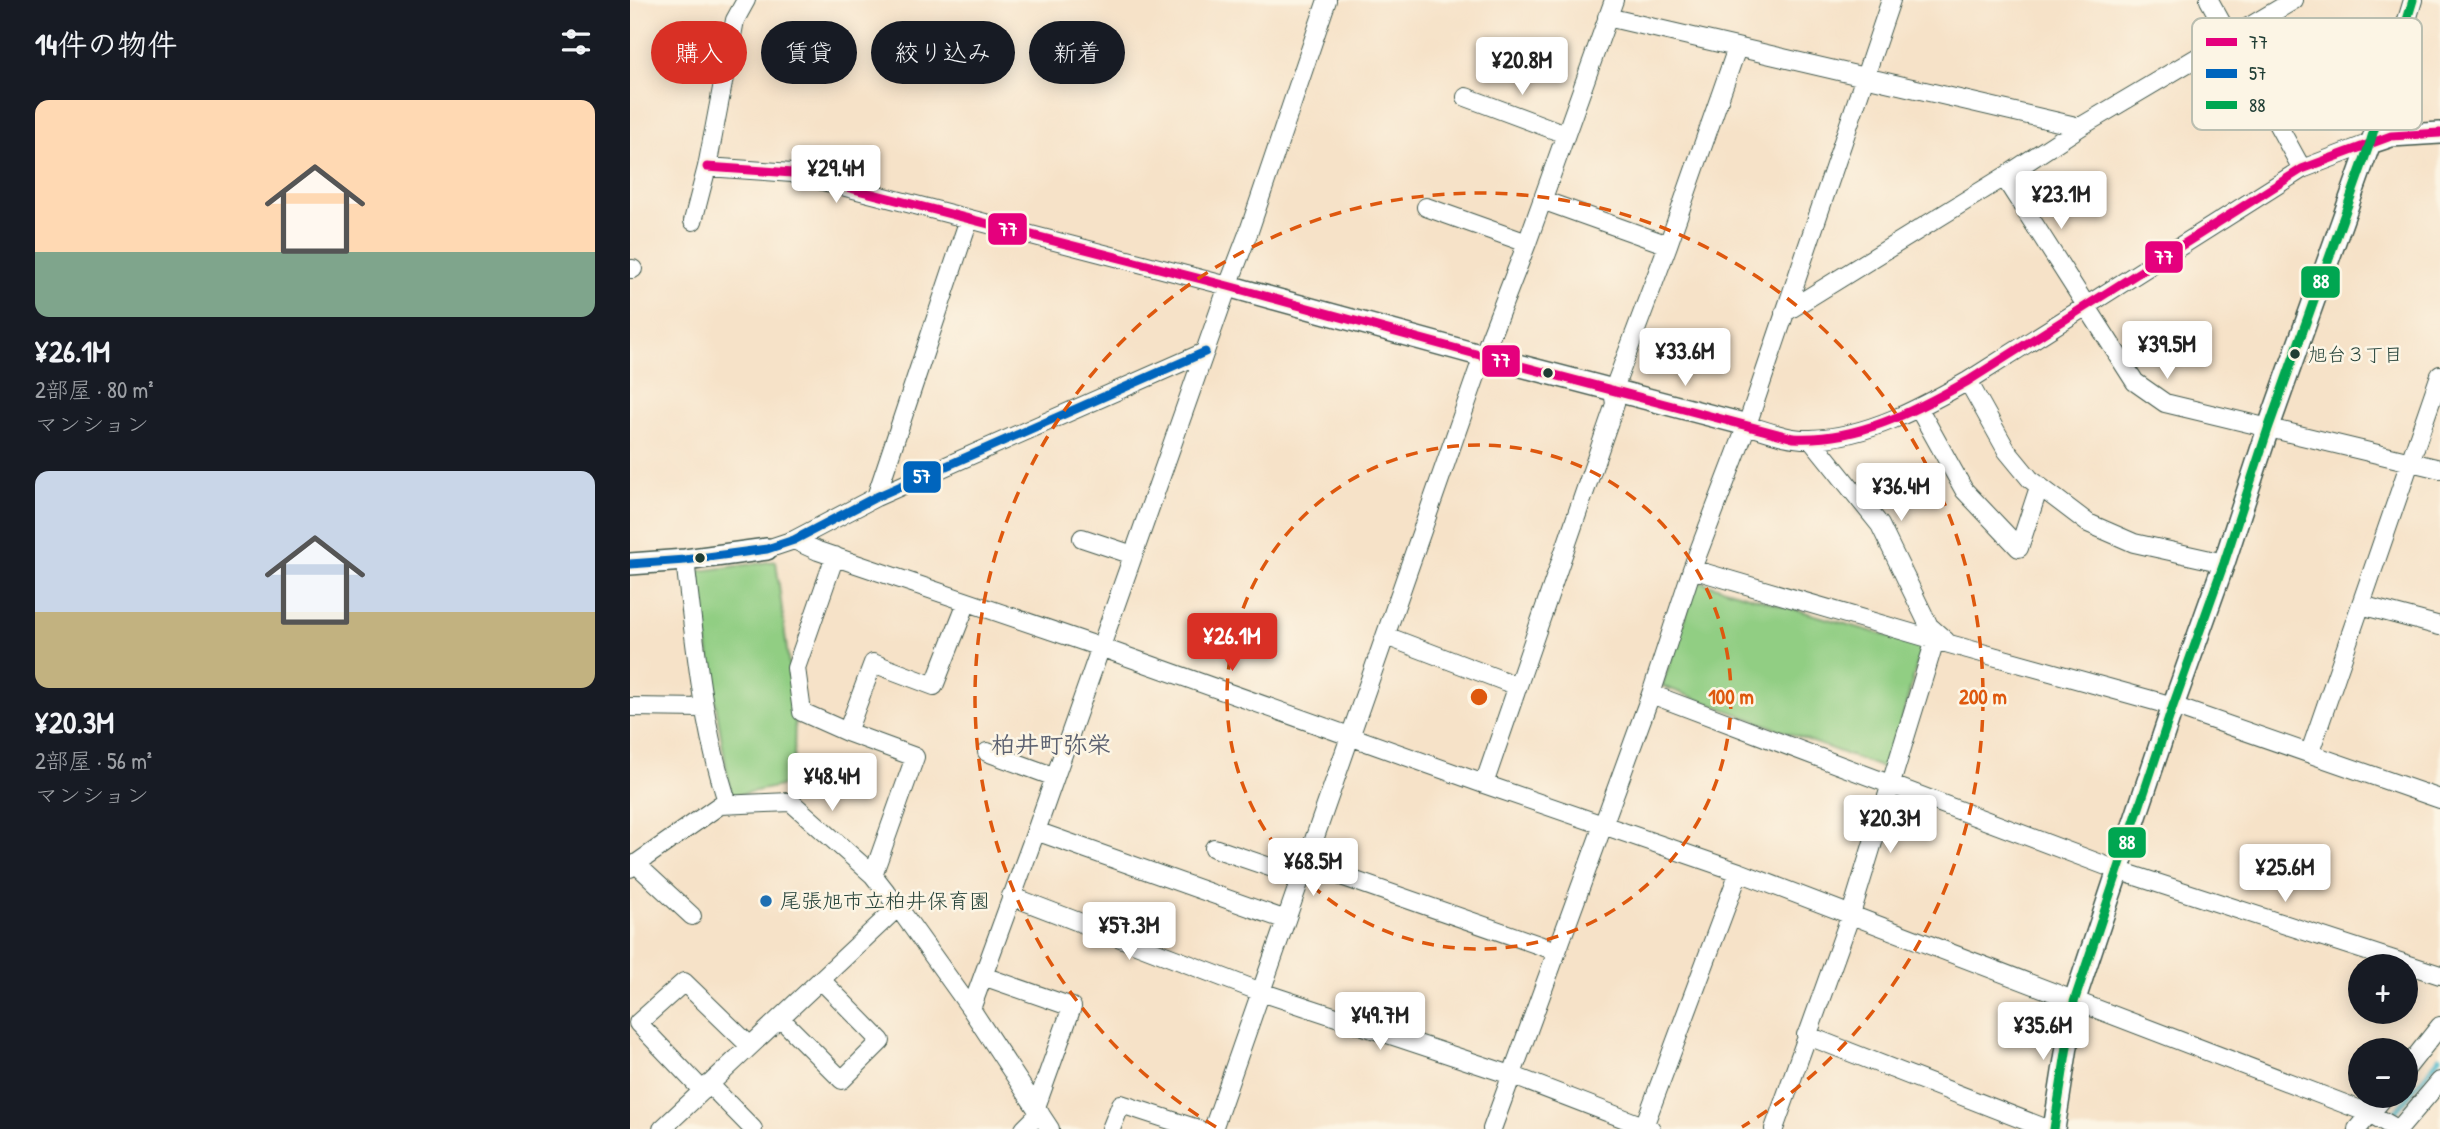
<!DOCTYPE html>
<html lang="ja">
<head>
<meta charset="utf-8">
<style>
  :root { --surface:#171b24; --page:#242831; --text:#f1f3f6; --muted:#9ea1a6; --accent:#d93025 }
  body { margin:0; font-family:"Patrick Hand","Klee One",sans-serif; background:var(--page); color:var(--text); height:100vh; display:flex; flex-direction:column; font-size:26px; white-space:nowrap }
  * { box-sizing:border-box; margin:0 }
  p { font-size:23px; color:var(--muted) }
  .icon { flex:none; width:38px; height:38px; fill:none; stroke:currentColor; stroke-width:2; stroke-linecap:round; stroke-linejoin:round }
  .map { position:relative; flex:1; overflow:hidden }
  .drawer { display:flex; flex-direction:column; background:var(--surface); width:630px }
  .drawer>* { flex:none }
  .hud { position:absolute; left:21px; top:21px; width:665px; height:63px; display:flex; gap:14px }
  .tools { position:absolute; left:1718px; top:954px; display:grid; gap:14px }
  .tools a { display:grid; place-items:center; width:70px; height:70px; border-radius:50%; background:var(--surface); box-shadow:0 4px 18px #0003; font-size:35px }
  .price { position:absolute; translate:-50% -60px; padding:0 16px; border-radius:7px; background:#fff; color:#222; font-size:23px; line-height:46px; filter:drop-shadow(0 2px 4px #0008) }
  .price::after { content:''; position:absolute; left:50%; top:42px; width:21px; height:16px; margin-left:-10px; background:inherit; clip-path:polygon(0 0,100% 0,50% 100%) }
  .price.on { background:var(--accent); color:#fff }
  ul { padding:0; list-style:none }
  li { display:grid; align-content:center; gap:14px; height:371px; padding:0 35px }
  li span { display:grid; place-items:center; height:217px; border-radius:14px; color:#555 }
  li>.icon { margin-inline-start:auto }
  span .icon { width:126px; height:126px; fill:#fffc; stroke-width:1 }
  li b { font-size:30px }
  h2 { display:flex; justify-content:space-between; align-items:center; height:84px; padding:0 35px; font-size:30px }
  .pill { padding:0 24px; border-radius:32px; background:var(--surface); box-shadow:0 4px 18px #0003; font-size:24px; line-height:63px }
  .pill.on { background:var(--accent); color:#fff }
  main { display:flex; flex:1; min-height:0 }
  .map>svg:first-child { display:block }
  .park { fill:#91ce83; stroke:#58865c; stroke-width:2 }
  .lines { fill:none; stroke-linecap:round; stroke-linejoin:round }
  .stream { stroke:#4db7ca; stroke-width:5 }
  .minor-casing { stroke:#3f564a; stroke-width:20 }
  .tertiary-casing { stroke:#3f564a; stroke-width:24 }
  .minor { stroke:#fff; stroke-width:18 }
  .tertiary { stroke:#fff; stroke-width:21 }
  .bus-1-casing { stroke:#fcf5e5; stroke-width:14 }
  .bus-2-casing { stroke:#fcf5e5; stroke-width:14 }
  .bus-3-casing { stroke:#fcf5e5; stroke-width:14 }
  .bus-1 { stroke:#e5007d; stroke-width:9 }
  .bus-2 { stroke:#0065bd; stroke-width:9 }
  .bus-3 { stroke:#00a651; stroke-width:9 }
  .ring { fill:none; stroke:#de580e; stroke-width:3.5; stroke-dasharray:12 9 }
  .bus-dot { fill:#1f3d34; stroke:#fcf5e5; stroke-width:2.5 }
  .poi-dot { fill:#1f6fb2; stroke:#fcf5e5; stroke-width:2.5 }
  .labels { text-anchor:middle; stroke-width:5; stroke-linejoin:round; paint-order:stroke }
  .bus-label { font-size:19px; fill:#1f3d34; stroke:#fcf5e5; text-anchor:start }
  .poi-label { font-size:21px; fill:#1f3d34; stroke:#fcf5e5; text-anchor:start }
  .quarter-label { font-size:24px; font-weight:bold; fill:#5c6170; stroke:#fcf5e5 }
  .key { fill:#fcf5e5; stroke:#babeb0; stroke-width:2 }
  .key-label { font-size:19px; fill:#1f3d34 }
  .centre { fill:#de580e; stroke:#fcf5e5; stroke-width:3.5 }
  .ring-label { font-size:21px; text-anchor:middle; font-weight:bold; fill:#de580e; stroke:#fcf5e5; stroke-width:5; stroke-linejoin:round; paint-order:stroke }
  .line-badge { stroke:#fcf5e5; stroke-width:2.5 }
  .badge-label { font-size:19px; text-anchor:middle; font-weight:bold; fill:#fff }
</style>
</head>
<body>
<main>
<section class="drawer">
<h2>14件の物件<svg class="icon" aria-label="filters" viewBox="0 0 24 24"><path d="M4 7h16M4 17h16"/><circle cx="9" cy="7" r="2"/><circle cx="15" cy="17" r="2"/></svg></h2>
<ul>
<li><span style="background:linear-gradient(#ffd9b3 70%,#7fa58c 0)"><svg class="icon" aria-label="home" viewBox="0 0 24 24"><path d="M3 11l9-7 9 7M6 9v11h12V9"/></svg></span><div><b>¥26.1M</b><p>2部屋 · 80 m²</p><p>マンション</p></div></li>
<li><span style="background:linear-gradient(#c9d6e8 65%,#c2b280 0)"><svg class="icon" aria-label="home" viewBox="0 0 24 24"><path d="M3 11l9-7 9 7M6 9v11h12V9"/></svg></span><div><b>¥20.3M</b><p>2部屋 · 56 m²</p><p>マンション</p></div></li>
</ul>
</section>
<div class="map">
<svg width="1810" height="1129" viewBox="0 0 1810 1129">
  <rect width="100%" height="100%" fill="#fcf5e5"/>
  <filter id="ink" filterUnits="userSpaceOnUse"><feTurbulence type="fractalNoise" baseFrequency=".0143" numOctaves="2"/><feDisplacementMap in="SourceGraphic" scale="14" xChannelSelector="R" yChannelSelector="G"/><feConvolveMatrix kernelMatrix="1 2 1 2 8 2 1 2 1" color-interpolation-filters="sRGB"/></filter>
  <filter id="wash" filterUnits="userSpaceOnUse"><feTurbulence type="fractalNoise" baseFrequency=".00686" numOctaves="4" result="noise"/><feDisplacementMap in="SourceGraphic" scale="28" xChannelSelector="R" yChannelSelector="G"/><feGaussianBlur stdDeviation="1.57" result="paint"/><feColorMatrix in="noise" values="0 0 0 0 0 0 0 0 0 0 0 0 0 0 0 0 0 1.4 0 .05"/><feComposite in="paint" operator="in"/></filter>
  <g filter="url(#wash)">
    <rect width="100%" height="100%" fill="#f6e2c8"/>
    <!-- park -->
    <path class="park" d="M146 561 165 715 164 756 156 785 101 796 85 700 68 571Z
      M1067 581 1292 646 1258 770 1032 686Z"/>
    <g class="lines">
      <!-- stream -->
      <path class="stream" d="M1759 1120 1810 1057"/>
    </g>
  </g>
  <g filter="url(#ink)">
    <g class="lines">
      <defs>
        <path id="minor" d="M1579 0 1672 169
          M977 17 1450 127
          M836 97 935 134
          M77 167 162 173 598 286
          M1374 177 1505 382 1535 403 1810 469
          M912 200 1038 245
          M796 207 897 243
          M63 221 77 167 105 20 116 0
          M0 269H3
          M1154 313 1374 177 1450 127 1664 0
          M1338 381 1377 451 1400 479 1458 523 1504 543 1594 563
          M1289 409 1334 490 1389 548 1409 487
          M1117 425C1137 431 1159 440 1181 439 1238 437 1290 408 1338 381L1672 169 1740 143 1783 0
          M1181 439 1250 525 1299 626 1316 641
          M246 497 339 219
          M452 538 503 555
          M164 540 188 551 470 647 854 784 1109 872 1741 1114 1767 1129
          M137 549 164 540 246 497 575 352
          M205 556 166 668 172 712 217 732 243 663 304 686 337 602
          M55 560C65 642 72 726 98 804
          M1062 569 1305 640 1543 706 1810 799
          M1731 605 1810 626
          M756 636 887 686
          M1021 694 1487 870 1810 975
          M0 707 74 708
          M217 732 285 757 243 875
          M357 752 425 777
          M1680 752 1810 375
          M854 784 985 404 983 391 1038 245 1107 48
          M406 831 656 920
          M584 848 669 877
          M674 863 926 951
          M6 864 62 916
          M0 868 90 805 161 802 243 875 268 907 341 1009 420 1129
          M381 896 631 992 881 1075 1021 1129
          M353 976 442 1007 406 1107
          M341 1009 406 831 598 286 619 231 697 0
          M150 1018 212 1080 251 1041 191 980
          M1176 1035 1417 1129
          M1776 1069 1810 1026
          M79 1084 123 1129
          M72 1090 8 1023 54 982 120 1046
          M32 1129 268 907
          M394 1129 410 1113
          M481 1129 491 1104 568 1129
          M583 1129 853 356 897 243 984 0
          M862 1129 1021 694 1062 569 1117 425 1261 0
          M1013 1129 1109 872
          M1144 1129 1221 914 1305 640
          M1727 1129 1755 1096
          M1769 1129 1810 1081"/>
        <path id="tertiary" d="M598 286 853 356 1117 425
          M0 564 55 560 137 549
          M1424 1129 1444 1002 1543 706 1594 563 1638 429 1740 143 1761 136 1810 133"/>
      </defs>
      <!-- minor casing -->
      <use href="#minor" class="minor-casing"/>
      <!-- tertiary casing -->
      <use href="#tertiary" class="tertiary-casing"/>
      <!-- minor -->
      <use href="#minor" class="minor"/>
      <!-- tertiary -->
      <use href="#tertiary" class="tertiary"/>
      <defs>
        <path id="bus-1" d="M77 167 162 173 598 286 853 356 1163 438C1226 442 1285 411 1338 381L1672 169 1761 136 1810 133"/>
        <path id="bus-2" d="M0 564 55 560 137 549 164 540 246 497 575 352"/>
        <path id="bus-3" d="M1424 1129 1444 1002 1543 706 1594 563 1638 429 1740 143 1783 0"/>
      </defs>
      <!-- bus-1 casing -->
      <use href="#bus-1" class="bus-1-casing"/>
      <!-- bus-2 casing -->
      <use href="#bus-2" class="bus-2-casing"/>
      <!-- bus-3 casing -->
      <use href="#bus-3" class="bus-3-casing"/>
      <!-- bus-1 -->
      <use href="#bus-1" class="bus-1"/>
      <!-- bus-2 -->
      <use href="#bus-2" class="bus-2"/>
      <!-- bus-3 -->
      <use href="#bus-3" class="bus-3"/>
    </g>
  </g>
  <!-- distance rings -->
  <g class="ring">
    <circle cx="849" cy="697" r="252"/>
    <path d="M586 1127A504 504 0 1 1 1112 1127"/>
  </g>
  <!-- markers -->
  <g class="bus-dot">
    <circle cx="1665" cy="354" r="6"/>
    <circle cx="918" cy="373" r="6"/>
    <circle cx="70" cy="558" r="6"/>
  </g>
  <circle class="poi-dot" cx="136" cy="901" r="7"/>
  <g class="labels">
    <!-- bus labels -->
    <g class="bus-label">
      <text x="1678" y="361">旭台３丁目</text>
    </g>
    <!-- poi labels -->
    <g class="poi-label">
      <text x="150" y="908">尾張旭市立柏井保育園</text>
    </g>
    <!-- quarter labels -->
    <g class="quarter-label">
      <text x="421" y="753">柏井町弥栄</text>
    </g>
  </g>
  <!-- legend -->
  <rect x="1562" y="18" width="230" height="112" rx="10" class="key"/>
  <rect x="1576" y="38" width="31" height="8" fill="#e5007d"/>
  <rect x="1576" y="69" width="31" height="9" fill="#0065bd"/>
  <rect x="1576" y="101" width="31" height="8" fill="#00a651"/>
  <g class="key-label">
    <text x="1619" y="49">77</text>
    <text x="1619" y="80">57</text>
    <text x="1619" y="112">88</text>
  </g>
  <circle cx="849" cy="697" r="10" class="centre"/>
  <g class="ring-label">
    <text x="1101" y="704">100 m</text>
    <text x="1353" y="704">200 m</text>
  </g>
  <g class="line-badge">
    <rect x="357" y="212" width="41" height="34" rx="7" fill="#e5007d"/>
    <rect x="1514" y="240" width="40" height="34" rx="7" fill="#e5007d"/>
    <rect x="1670" y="265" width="41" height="34" rx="7" fill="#00a651"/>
    <rect x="851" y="344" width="40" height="34" rx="7" fill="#e5007d"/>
    <rect x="272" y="460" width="40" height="34" rx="7" fill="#0065bd"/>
    <rect x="1477" y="826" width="40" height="33" rx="7" fill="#00a651"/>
  </g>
  <g class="badge-label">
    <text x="378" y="236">77</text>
    <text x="1534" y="264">77</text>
    <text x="1691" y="288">88</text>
    <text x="871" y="367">77</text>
    <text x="292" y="483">57</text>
    <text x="1497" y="849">88</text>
  </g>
</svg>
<div class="tools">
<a>+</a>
<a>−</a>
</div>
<b class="price" style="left:892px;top:97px">¥20.8M</b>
<b class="price" style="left:206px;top:205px">¥29.4M</b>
<b class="price" style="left:1431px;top:231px">¥23.1M</b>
<b class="price" style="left:1537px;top:381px">¥39.5M</b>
<b class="price" style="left:1055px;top:388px">¥33.6M</b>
<b class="price" style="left:1271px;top:523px">¥36.4M</b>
<b class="price on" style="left:602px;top:673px">¥26.1M</b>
<b class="price" style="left:202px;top:813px">¥48.4M</b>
<b class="price" style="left:1260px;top:855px">¥20.3M</b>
<b class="price" style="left:683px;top:898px">¥68.5M</b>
<b class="price" style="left:1655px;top:904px">¥25.6M</b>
<b class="price" style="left:499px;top:962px">¥57.3M</b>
<b class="price" style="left:750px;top:1052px">¥49.7M</b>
<b class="price" style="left:1413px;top:1062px">¥35.6M</b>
<div class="hud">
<a class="pill on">購入</a>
<a class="pill">賃貸</a>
<a class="pill">絞り込み</a>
<a class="pill">新着</a>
</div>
</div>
</main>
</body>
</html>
